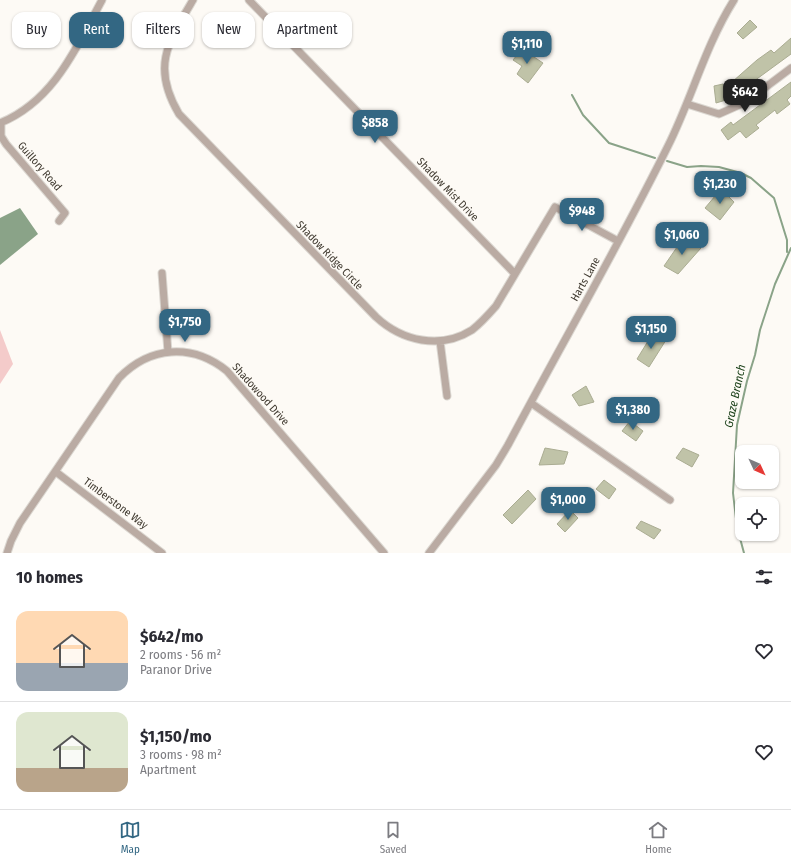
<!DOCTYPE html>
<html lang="en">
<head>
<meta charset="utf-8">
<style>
  :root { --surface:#fff; --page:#f7f7f7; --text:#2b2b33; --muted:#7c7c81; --line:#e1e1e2; --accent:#336783 }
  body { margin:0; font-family:"Fira Sans Condensed",sans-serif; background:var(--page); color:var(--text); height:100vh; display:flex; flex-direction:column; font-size:15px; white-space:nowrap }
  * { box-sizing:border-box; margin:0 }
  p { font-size:13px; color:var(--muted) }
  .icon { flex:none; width:22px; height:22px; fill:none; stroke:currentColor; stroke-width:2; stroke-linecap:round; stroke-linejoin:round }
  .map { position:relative; height:553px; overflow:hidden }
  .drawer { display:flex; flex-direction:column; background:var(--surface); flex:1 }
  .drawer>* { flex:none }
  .banner { position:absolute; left:12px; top:12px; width:400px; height:36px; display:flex; gap:8px }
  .needle { width:26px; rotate:134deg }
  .fabs { position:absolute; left:735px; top:445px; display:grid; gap:8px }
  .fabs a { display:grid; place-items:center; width:44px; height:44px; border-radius:8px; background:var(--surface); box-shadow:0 1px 3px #0004; font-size:20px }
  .price { position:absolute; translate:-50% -34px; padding:0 9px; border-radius:8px; background:var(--accent); color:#fff; font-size:13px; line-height:26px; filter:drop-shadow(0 1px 2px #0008) }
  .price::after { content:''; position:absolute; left:50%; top:24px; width:12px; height:9px; margin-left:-6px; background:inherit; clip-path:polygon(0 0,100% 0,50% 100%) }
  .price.on { background:#222; color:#fff }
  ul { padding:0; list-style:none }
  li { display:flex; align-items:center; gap:12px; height:100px; padding:0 16px }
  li+li { border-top:1px solid var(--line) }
  li span { display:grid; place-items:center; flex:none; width:112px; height:80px; border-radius:12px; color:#555 }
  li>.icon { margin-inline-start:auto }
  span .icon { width:48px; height:48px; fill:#fffc; stroke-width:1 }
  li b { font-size:17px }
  h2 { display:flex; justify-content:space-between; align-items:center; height:48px; padding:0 16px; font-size:17px }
  .pill { padding:0 14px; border-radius:12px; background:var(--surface); box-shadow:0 1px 3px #0004; font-size:14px; line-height:36px }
  .pill.on { background:var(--accent); color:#fff }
  .dock { display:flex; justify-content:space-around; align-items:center; height:56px; border-top:1px solid var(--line); background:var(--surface); font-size:11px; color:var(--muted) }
  .dock a { display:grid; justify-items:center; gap:2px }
  .dock .on { color:var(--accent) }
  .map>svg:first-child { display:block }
  .green { fill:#f4cbca }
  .water { fill:#8aa388 }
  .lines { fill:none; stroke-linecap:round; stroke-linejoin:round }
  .stream { stroke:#8aa388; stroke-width:2 }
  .building { fill:#c0c3a8; stroke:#aaac92 }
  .minor-casing { stroke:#dbd7d1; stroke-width:9 }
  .minor { stroke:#baaba3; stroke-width:7 }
  .labels { text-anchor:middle; stroke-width:3; stroke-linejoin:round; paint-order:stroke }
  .street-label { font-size:11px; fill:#3f392f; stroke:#fdfaf5 }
  .water-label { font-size:12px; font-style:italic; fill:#1d421b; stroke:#fdfaf5 }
</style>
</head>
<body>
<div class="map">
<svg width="791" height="553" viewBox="0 0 791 553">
  <rect width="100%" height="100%" fill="#fdfaf5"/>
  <!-- green -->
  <path class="green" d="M0 330 13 364 0 384Z"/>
  <!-- water -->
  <path class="water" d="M20 208 38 234 0 265V218Z"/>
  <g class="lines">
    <!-- stream -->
    <path class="stream" d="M572 95 583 115 609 143 655 158
      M667 161 687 167 701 166 719 167 741 173 751 178 774 198 787 240V252
      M744 553 737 527 733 493 737 425 747 381 755 355 760 330 775 284 791 248"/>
  </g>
  <!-- building -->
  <path class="building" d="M750 20 757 27 743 39 737 33Z
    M791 38V54L739 92 732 82 757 60 771 50 774 53Z
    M522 49 543 63 528 83 517 74 522 66 513 60Z
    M791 82V96L787 100 790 104 777 114 775 110 756 125 759 128 746 138 740 131 728 140 721 130 731 122 733 125Z
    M723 84 726 100 716 103 714 86Z
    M721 189 734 202 720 220 705 208Z
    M684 237 701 248 678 274 664 266Z
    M653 333 666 340 649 367 637 359Z
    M586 386 594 402 579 406 572 395Z
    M630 421 643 431 636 441 622 431Z
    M545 448 568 452 564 464 539 465Z
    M683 448 699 455 692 467 676 458Z
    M604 480 616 489 609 499 596 489Z
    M528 490 536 499 512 524 503 515Z
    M570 510 578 518 565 532 557 524Z
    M641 521 661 530 654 539 636 528Z"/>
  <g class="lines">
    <defs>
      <path id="minor" d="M193 0C168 42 151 67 179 114L376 317C402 341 440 350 472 330 481 323 489 314 496 306L555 207 618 241
        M249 0 515 274
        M687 104 719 114 746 102 791 68
        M0 123C54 101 76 48 102 0
        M1 123V136L6 144 65 213 59 221
        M162 273 168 352
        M440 341 447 396
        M531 403 670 500
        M56 472 162 553
        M7 553 11 541 20 523 119 378C150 346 192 343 227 371L384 553
        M429 553 496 465 508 445C561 345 618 247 668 146 692 98 705 46 734 0"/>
    </defs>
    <!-- minor casing -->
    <use href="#minor" class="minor-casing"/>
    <!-- minor -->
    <use href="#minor" class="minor"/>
  </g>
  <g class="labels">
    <!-- street labels -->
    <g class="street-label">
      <text transform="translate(40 166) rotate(49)" y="4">Guillory Road</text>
      <text transform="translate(448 189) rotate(46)" y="4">Shadow Mist Drive</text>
      <text transform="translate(330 255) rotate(46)" y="4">Shadow Ridge Circle</text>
      <text transform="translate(585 279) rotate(-61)" y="4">Harts Lane</text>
      <text transform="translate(261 394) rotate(48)" y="4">Shadowood Drive</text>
      <text transform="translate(116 503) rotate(37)" y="4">Timberstone Way</text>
    </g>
    <!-- water labels -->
    <g class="water-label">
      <text transform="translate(735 396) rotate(-78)" y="4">Graze Branch</text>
    </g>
  </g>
</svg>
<div class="fabs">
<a><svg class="needle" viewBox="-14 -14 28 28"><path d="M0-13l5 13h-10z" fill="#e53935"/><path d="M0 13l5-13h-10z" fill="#7c7c81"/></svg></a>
<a><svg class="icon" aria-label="locate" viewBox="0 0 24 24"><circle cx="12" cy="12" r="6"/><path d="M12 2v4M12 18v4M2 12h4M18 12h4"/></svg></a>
</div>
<b class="price" style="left:527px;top:65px">$1,110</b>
<b class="price on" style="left:745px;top:113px">$642</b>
<b class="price" style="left:375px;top:144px">$858</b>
<b class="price" style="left:720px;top:205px">$1,230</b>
<b class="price" style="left:582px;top:232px">$948</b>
<b class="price" style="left:682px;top:256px">$1,060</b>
<b class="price" style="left:185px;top:343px">$1,750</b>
<b class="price" style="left:651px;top:350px">$1,150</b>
<b class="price" style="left:633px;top:431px">$1,380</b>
<b class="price" style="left:568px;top:521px">$1,000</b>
<div class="banner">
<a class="pill">Buy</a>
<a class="pill on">Rent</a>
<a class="pill">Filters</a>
<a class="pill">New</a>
<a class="pill">Apartment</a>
</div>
</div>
<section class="drawer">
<h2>10 homes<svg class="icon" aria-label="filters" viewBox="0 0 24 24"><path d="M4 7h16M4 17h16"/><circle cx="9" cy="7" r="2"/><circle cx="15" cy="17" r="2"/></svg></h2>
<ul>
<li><span style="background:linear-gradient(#ffd9b3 65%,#9aa5b1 0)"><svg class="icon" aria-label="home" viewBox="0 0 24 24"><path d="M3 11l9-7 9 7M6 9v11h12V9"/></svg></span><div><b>$642/mo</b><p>2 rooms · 56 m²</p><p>Paranor Drive</p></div><svg class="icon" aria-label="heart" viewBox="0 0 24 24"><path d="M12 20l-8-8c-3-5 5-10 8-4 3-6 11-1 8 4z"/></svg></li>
<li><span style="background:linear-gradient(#dfe7d0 70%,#b9a48a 0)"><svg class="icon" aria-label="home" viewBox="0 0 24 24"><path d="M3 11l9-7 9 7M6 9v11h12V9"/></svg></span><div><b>$1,150/mo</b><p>3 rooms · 98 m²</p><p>Apartment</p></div><svg class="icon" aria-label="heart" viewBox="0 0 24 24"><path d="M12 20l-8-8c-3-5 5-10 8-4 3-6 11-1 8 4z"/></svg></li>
</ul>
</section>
<nav class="dock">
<a class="on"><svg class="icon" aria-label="map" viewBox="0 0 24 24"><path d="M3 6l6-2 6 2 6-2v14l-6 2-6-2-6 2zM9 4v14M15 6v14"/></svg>Map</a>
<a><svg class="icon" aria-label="saved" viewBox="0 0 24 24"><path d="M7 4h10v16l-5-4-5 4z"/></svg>Saved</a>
<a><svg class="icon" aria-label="home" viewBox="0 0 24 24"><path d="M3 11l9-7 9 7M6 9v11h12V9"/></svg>Home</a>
</nav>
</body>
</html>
